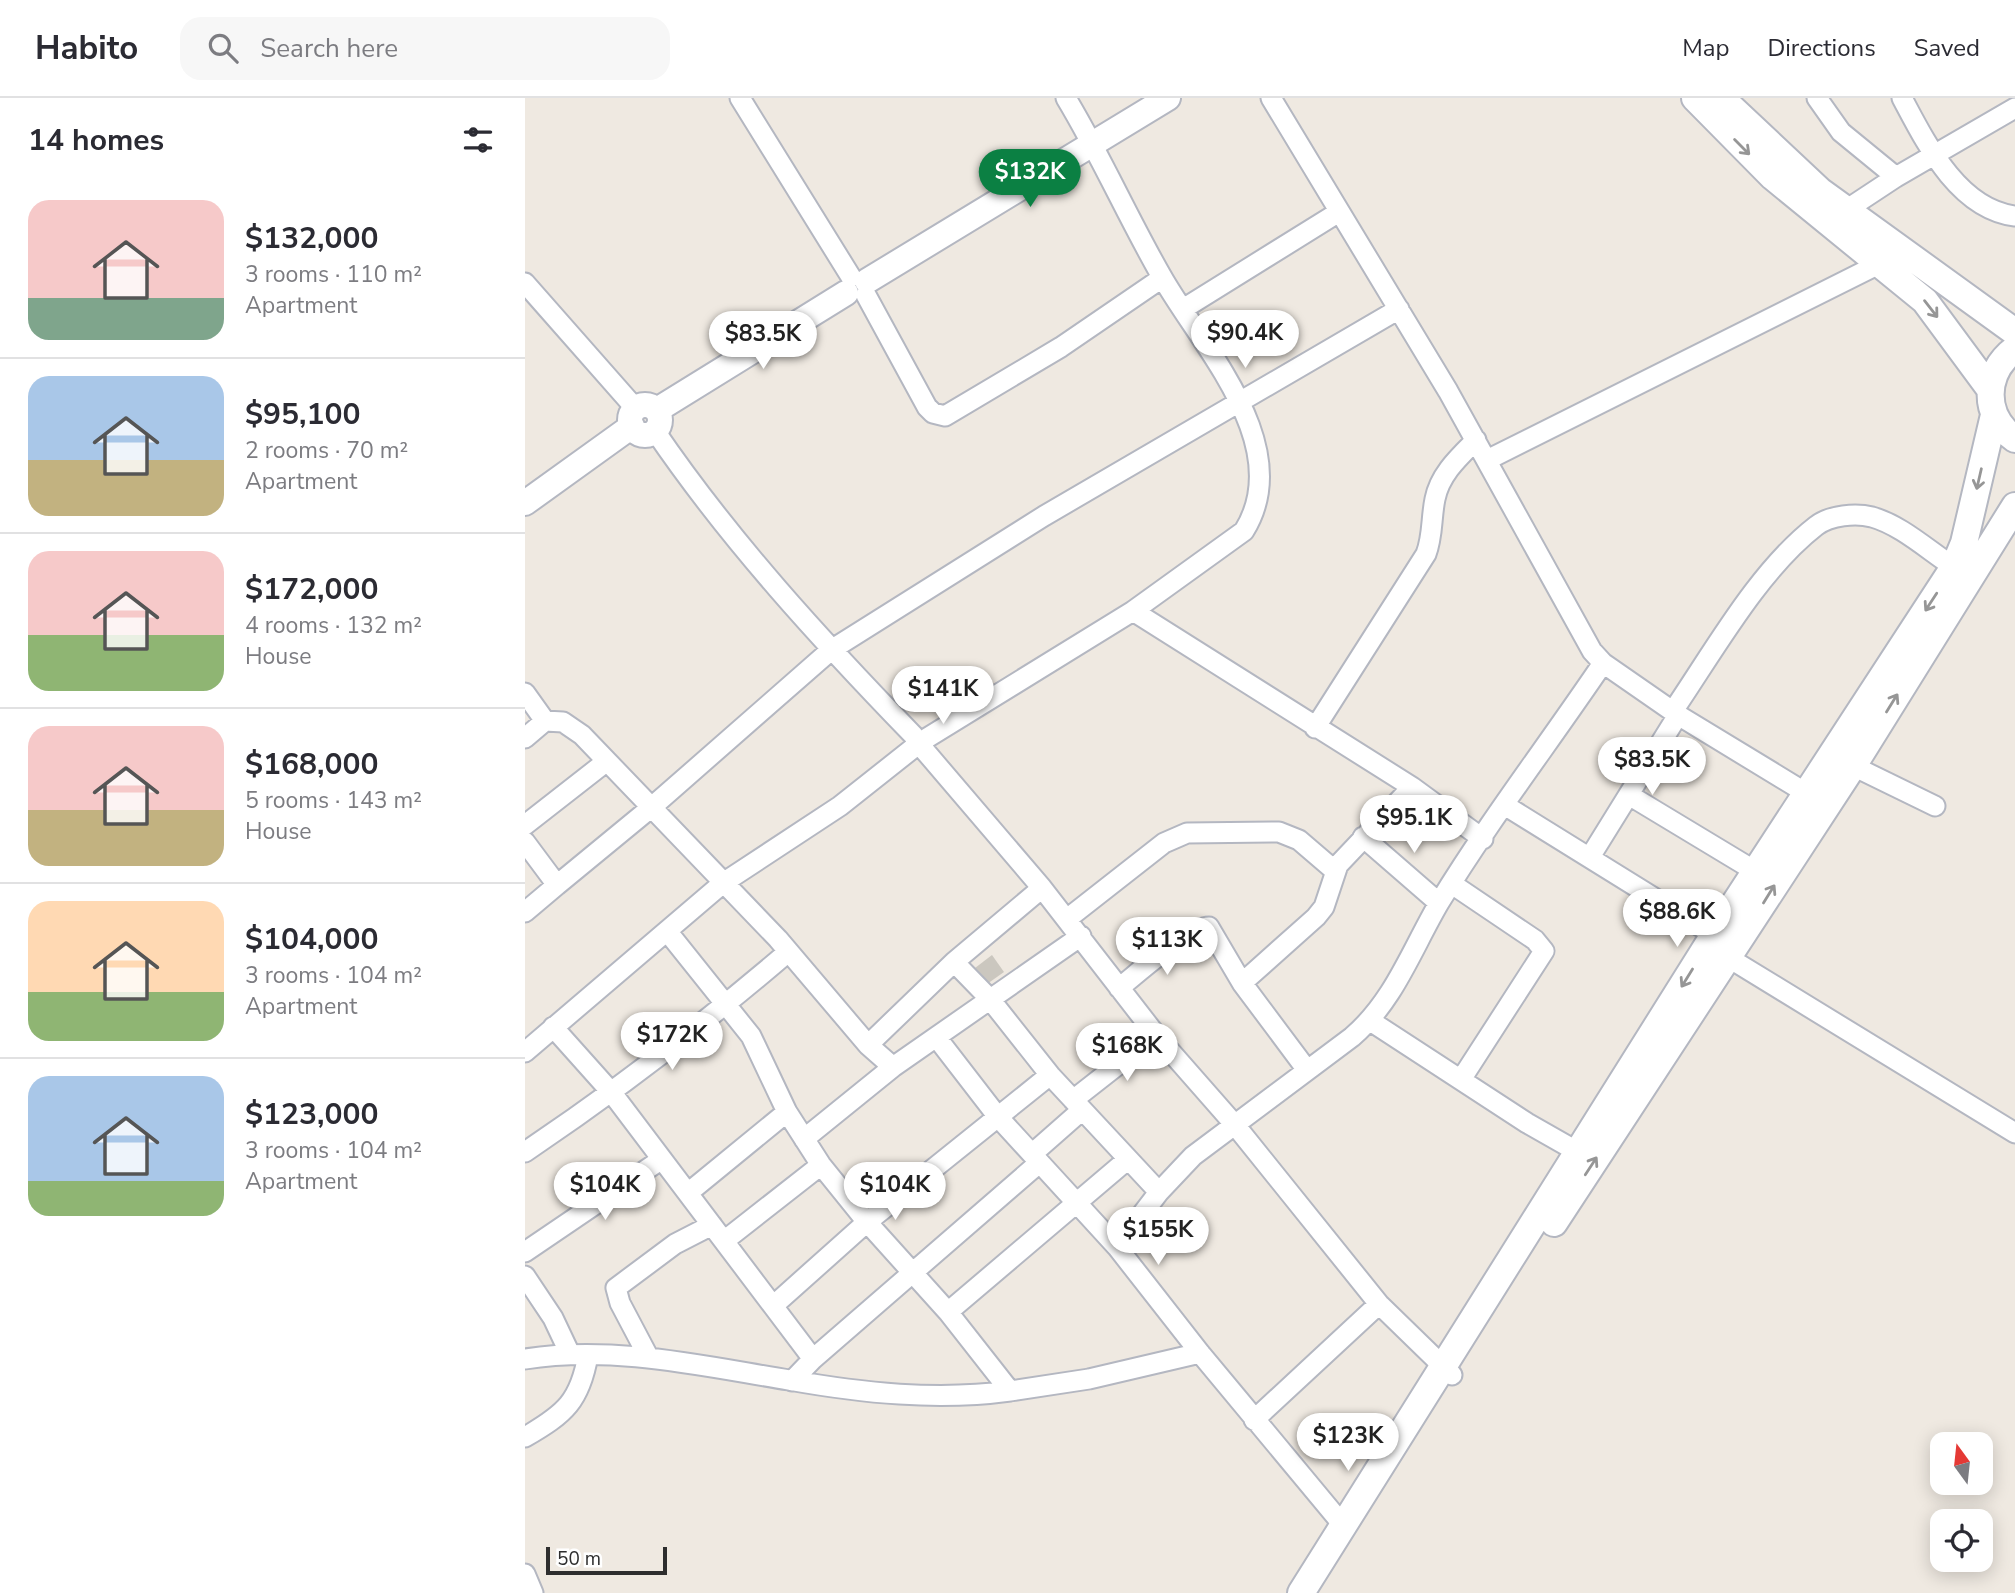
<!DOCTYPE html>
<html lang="en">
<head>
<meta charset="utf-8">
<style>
  :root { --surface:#fff; --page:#f7f7f7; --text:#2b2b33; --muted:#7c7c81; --line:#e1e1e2; --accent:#0b8043 }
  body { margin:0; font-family:"Nunito Sans",sans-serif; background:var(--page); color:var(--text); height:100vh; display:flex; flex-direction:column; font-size:26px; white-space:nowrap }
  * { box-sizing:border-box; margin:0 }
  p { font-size:23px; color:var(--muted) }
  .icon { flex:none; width:38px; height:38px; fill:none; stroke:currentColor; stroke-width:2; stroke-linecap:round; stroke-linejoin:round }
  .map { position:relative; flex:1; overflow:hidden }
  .side { display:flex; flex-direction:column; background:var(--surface); width:525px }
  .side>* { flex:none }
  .needle { width:46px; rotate:345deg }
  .controls { position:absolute; left:1405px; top:1334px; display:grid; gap:14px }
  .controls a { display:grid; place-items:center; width:63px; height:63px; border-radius:14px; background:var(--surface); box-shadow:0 4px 18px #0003; font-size:35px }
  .scale { position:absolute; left:21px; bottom:18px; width:121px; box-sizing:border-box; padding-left:7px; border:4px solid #2e2e2e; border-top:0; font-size:19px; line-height:24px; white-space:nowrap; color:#2e2e2e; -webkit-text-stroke:5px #fff; paint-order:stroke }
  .price { position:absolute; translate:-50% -60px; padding:0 16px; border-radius:24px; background:#fff; color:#222; font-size:23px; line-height:46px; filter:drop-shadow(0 2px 4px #0008) }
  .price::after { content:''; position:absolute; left:50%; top:42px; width:21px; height:16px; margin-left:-10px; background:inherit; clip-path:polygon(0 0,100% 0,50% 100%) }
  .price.current { background:var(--accent); color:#fff }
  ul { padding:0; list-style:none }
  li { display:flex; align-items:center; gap:21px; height:175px; padding:0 28px }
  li+li { border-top:2px solid var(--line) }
  li span { display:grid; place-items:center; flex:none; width:196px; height:140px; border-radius:21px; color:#555 }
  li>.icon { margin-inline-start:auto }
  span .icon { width:84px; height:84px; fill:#fffc; stroke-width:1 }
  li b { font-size:30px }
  h2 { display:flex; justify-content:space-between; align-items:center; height:84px; padding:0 28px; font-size:30px }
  header { display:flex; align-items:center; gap:42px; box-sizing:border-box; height:98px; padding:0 35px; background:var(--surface); border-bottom:2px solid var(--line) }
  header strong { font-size:33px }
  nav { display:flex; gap:38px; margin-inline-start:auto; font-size:24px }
  .search { width:490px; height:63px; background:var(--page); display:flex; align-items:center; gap:18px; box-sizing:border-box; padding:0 24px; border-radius:21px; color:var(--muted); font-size:26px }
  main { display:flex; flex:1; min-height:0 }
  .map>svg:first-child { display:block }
  .building { fill:#cbc7bf }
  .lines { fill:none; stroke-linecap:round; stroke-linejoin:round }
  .minor-casing { stroke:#b4b7c1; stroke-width:23 }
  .tertiary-casing { stroke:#b4b7c1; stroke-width:28 }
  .secondary-casing { stroke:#b4b7c1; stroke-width:30 }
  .minor { stroke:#fff; stroke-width:19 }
  .tertiary { stroke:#fff; stroke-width:24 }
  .secondary { stroke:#fff; stroke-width:26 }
  .oneway { stroke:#969696 }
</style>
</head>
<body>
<header>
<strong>Habito</strong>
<div class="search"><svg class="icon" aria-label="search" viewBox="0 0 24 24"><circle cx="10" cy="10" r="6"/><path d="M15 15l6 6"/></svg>Search here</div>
<nav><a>Map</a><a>Directions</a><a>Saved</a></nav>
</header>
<main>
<section class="side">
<h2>14 homes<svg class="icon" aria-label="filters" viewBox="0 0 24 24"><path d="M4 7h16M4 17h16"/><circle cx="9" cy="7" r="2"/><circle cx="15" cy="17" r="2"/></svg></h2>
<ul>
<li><span style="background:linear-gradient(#f6c9c9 70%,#7fa58c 0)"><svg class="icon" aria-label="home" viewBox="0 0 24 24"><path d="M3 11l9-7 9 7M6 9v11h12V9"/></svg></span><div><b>$132,000</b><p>3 rooms · 110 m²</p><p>Apartment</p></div></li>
<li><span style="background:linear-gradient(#a9c7e8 60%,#c2b280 0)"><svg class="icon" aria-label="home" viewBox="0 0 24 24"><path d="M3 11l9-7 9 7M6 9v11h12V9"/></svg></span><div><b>$95,100</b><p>2 rooms · 70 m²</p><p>Apartment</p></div></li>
<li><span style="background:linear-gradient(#f6c9c9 60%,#8fb573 0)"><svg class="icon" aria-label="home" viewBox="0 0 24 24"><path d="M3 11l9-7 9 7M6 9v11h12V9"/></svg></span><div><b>$172,000</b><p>4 rooms · 132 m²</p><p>House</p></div></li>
<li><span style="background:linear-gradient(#f6c9c9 60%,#c2b280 0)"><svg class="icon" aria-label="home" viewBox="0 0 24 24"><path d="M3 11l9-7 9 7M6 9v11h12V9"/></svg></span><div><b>$168,000</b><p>5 rooms · 143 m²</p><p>House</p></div></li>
<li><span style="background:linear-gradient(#ffd9b3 65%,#8fb573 0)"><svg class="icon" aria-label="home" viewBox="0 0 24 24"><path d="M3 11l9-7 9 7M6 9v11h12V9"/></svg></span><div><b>$104,000</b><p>3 rooms · 104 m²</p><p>Apartment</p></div></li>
<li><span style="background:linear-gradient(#a9c7e8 75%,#8fb573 0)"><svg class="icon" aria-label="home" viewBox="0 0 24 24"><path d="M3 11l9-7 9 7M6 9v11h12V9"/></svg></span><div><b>$123,000</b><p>3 rooms · 104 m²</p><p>Apartment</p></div></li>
</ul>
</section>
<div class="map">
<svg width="1490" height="1495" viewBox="0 0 1490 1495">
  <rect width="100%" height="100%" fill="#efe9e1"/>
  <!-- building -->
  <path class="building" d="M467 857 479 874 462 886 450 870Z"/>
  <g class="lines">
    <defs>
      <path id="minor" d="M215 0 326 179
        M541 0C576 58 603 120 637 179 676 248 772 348 719 433L608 513
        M746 0 923 293 1067 553 1078 565 1153 617 1291 701
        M1292 0 1316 34 1371 79
        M1377 0C1401 45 1433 111 1490 118
        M1321 112 1371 79 1490 10
        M0 185 111 311
        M341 197 402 309 408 315 420 318 536 249 637 180
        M658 211 814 114
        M130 333C205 443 296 542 389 638
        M962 362 1356 165
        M0 595 20 623 38 624 57 637 253 841 343 947 368 969
        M1148 613C1189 553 1233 473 1291 428 1305 417 1331 415 1347 419 1376 427 1404 453 1429 469
        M790 630 901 456C908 438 906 420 910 401 915 376 934 359 951 342
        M0 640 20 623
        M402 640 608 513 887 689 958 741
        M400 653 517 790 631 937 710 1027 854 1206 927 1277
        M1328 668 1410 708
        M1104 697 1230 773
        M981 708 1189 837
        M0 727 82 663
        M838 739 914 805
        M0 744 32 787 128 708 306 552 519 418 874 211
        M1065 759 1153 617
        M927 786 1010 842 1019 853 937 980
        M0 814 32 787
        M542 821 639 745 662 735 754 734 774 742 809 772
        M142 833 226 938 262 1014 296 1067 342 1124 423 1214 485 1293 564 1281 675 1255
        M1204 860 1490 1035
        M429 864 464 900 525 977 634 1094
        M717 885 791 819 799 809 813 767 887 689
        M594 890C612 876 663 829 684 829L717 885 782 972
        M844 922 1002 1025 1053 1054
        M28 929 87 995 288 1261 267 1283
        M412 940 473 1019 592 1149 675 1255 818 1427
        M343 947 429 864 517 790
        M0 954 198 785 315 708 387 651
        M548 1002 631 937
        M279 1041 368 969 556 838
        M0 1054C92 992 179 926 263 854
        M507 1056 557 1012
        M163 1095 262 1014
        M199 1143 296 1067
        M592 1149 634 1094 668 1058 827 939C869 903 887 851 914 805 964 723 1024 645 1078 565
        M0 1154 137 1061
        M0 1178 28 1220 45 1256
        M248 1208 342 1124 525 977
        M423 1214 602 1062
        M124 1260 95 1205 91 1190 150 1146 187 1127
        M0 1261C88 1247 177 1268 264 1282 337 1295 412 1303 485 1293
        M288 1261 514 1065
        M729 1322 854 1206
        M0 1339C40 1316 55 1303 63 1257
        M0 1476 8 1495"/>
      <path id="tertiary" d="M342 183 643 0
        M105 322a15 15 0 1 1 30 0a15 15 0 1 1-30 0Z
        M132 312 321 195
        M0 405 107 328"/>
      <path id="secondary" d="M1170 0 1248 79 1400 203 1465 291
        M1196 0 1295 93 1490 234
        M1490 251C1458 275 1457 318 1490 341
        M1029 1125 1328 668 1490 408
        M776 1495 1189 837 1429 469 1439 445 1469 317"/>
    </defs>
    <!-- minor casing -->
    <use href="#minor" class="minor-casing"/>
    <!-- tertiary casing -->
    <use href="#tertiary" class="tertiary-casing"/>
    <!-- secondary casing -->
    <use href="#secondary" class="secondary-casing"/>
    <!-- minor -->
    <use href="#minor" class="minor"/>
    <!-- tertiary -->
    <use href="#tertiary" class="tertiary"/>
    <!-- secondary -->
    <use href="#secondary" class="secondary"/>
  </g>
  <!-- one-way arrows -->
  <defs><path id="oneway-shaft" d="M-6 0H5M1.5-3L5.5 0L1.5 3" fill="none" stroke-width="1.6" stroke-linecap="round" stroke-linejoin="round" transform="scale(1.75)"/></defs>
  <g class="oneway">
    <use href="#oneway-shaft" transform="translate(1217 49) rotate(45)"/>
    <use href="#oneway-shaft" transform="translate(1406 211) rotate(52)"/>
    <use href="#oneway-shaft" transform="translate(1454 381) rotate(103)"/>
    <use href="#oneway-shaft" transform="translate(1406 504) rotate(123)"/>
    <use href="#oneway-shaft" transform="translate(1367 605) rotate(-58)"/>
    <use href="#oneway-shaft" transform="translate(1244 796) rotate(-58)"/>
    <use href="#oneway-shaft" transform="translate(1162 880) rotate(122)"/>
    <use href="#oneway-shaft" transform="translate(1066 1068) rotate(-57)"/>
  </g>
</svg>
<div class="controls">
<a><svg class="needle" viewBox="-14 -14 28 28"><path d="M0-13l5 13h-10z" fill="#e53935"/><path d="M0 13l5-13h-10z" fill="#7c7c81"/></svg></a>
<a><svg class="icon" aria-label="locate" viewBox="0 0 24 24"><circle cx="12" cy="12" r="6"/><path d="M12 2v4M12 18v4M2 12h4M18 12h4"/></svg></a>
</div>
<div class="scale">50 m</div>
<b class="price current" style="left:505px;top:111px">$132K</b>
<b class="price" style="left:720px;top:272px">$90.4K</b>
<b class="price" style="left:238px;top:273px">$83.5K</b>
<b class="price" style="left:418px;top:628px">$141K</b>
<b class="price" style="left:1127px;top:699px">$83.5K</b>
<b class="price" style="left:889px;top:757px">$95.1K</b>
<b class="price" style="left:1152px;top:851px">$88.6K</b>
<b class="price" style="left:642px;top:879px">$113K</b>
<b class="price" style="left:147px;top:974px">$172K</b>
<b class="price" style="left:602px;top:985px">$168K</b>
<b class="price" style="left:80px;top:1124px">$104K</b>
<b class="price" style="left:370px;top:1124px">$104K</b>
<b class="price" style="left:633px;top:1169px">$155K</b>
<b class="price" style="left:823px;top:1375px">$123K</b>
</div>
</main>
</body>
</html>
